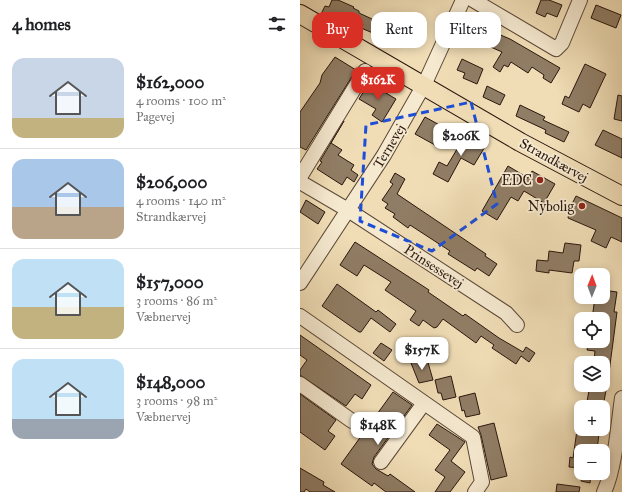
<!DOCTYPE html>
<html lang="en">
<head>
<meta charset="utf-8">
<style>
  :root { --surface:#fff; --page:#f2f2f2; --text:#202124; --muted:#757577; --line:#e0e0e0; --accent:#d93025 }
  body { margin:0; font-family:"IM FELL Great Primer",serif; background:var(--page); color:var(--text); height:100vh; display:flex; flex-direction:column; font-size:15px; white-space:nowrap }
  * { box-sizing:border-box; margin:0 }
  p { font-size:13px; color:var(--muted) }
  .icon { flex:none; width:22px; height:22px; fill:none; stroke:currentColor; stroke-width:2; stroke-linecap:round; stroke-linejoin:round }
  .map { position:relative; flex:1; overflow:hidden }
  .drawer { display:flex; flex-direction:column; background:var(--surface); width:300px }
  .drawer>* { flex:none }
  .top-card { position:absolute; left:12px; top:12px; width:250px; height:36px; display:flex; gap:8px }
  .needle { width:26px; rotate:1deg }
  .fabs { position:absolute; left:274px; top:268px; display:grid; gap:8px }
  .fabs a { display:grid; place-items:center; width:36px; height:36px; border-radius:8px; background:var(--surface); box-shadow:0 2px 10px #0003; font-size:20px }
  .price { position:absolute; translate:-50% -34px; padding:0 9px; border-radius:8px; background:#fff; color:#222; font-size:13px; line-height:26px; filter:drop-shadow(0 1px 2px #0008) }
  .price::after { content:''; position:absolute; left:50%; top:24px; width:12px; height:9px; margin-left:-6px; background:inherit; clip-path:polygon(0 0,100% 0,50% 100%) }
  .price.active { background:var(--accent); color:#fff }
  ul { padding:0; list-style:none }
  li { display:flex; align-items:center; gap:12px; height:100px; padding:0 12px }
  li+li { border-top:1px solid var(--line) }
  li span { display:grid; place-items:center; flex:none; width:112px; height:80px; border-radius:12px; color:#555 }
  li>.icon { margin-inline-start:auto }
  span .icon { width:48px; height:48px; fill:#fffc; stroke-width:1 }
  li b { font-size:17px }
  h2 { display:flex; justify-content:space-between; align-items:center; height:48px; padding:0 12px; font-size:17px }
  .tag { padding:0 14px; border-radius:12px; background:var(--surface); box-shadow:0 2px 10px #0003; font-size:14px; line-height:36px }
  .tag.active { background:var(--accent); color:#fff }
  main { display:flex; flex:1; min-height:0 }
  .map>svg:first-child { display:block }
  .building { fill:#907d65; stroke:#29160d }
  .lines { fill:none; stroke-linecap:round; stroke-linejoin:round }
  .minor-casing { stroke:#5b4837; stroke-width:16 }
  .major-casing { stroke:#29160d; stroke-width:20 }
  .minor { stroke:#f5e9d0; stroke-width:14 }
  .major { stroke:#f0ddb6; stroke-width:18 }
  .marked { fill:none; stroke:#1d4ed8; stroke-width:3; stroke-dasharray:8 5; stroke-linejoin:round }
  .poi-dot { fill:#8f2418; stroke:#f5e9d0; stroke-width:1.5 }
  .labels { text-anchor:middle; stroke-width:3.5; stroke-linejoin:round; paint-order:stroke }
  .street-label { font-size:14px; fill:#29160d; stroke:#f5e9d0 }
  .poi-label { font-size:14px; fill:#29160d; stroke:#f5e9d0; text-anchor:end }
</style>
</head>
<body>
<main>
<section class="drawer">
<h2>4 homes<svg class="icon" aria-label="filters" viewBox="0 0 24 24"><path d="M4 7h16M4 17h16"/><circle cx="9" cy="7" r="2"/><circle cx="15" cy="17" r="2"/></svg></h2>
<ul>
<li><span style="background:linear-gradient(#c9d6e8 75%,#c2b280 0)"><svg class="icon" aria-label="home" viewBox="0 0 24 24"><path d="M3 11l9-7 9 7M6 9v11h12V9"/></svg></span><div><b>$162,000</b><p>4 rooms · 100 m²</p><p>Pagevej</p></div></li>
<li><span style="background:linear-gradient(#a9c7e8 60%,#b9a48a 0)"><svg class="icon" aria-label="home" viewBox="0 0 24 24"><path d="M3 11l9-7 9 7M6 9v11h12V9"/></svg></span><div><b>$206,000</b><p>4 rooms · 140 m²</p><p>Strandkærvej</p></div></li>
<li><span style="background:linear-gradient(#bfe0f5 60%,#c2b280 0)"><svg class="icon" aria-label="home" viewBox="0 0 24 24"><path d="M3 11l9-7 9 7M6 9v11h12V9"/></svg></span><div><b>$157,000</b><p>3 rooms · 86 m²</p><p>Væbnervej</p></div></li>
<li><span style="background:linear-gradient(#bfe0f5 75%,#9aa5b1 0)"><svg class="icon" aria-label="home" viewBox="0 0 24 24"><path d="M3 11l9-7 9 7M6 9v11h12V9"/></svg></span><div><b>$148,000</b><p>3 rooms · 98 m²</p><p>Væbnervej</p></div></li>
</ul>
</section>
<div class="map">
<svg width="322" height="492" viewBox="0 0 322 492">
  <rect width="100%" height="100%" fill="#f0ddb6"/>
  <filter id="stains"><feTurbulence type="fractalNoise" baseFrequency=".005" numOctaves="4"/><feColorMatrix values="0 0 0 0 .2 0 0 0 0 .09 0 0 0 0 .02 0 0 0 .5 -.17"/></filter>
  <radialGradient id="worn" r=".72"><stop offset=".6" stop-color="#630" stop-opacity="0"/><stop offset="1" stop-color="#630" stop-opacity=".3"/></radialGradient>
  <!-- building -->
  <path class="building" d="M32 0H38L54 7 53 8 59 11V13L85 25 80 36 61 28 63 24 49 17 47 20 31 13 29 18 21 14 25 6 29 7Z
    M241 0H249L262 5 257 17 247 13 245 17 236 13Z
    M296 5 321 15 316 28 291 18Z
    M101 14 108 17 104 25 120 32 111 46 102 43 104 38 86 30 92 20 97 22Z
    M174 21 192 29 191 31 210 39 260 68 251 83 243 78 244 75 232 67 228 73 211 62 208 67 204 65 200 72 193 67 202 52 184 44 186 39 169 31Z
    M35 57 56 70 6 150 0 147V112L20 83 22 75Z
    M162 59 183 69 177 84 163 78 165 73 157 70Z
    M285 64 306 74 290 108 283 104 279 112 262 104 265 96 269 98Z
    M69 83 96 99 82 122 72 115 76 109 59 99Z
    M187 86 205 95 200 105 183 97Z
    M318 95 322 96V121L314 119Z
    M220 105 245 117 243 120 269 132 264 142 245 133 246 130 216 116Z
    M125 117 145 128 135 145 115 134Z
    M44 121 31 143 42 150 38 155 54 165 51 170 58 175 54 182 47 177 42 185 17 169 22 162 20 161Z
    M303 130 322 139V158L295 145Z
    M166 134 186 145 174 165 161 158 148 182 133 174 139 162 147 166Z
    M208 166 228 178 232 171 255 184 244 203 224 191 218 201 211 197 197 220 182 211Z
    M95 173 105 179 97 194 186 254 185 256 197 264 189 276 177 268 175 271 148 254 150 251 110 225 108 228 93 217 95 214 85 208 88 204 82 200 93 184 90 182Z
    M276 196 322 218V242L311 237 306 248 291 241 296 230 268 218 270 208Z
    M6 200 25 212 18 224 0 212Z
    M55 242 129 290 128 292 163 316 165 314 199 338 223 352 226 347 235 353 229 362 221 356 216 364 192 348 194 345 181 336 176 343 143 319 137 327 134 328 123 320 119 326 110 320 116 311 85 290 91 282 64 265 57 276 40 265Z
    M265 243 281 245 279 261H274L272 273 249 270V273L236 271 237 260 248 261 249 251 263 253Z
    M37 284 76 312 78 310 96 324 90 332 71 318 61 332H59L22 306Z
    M303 290 317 292 314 312H317L308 380H303V363L294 361 295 351 287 350 289 341H303V319H292L295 297H303Z
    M0 335 71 385 62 399 55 394 46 406 0 375V370L7 360 0 355Z
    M81 343 92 350 84 361 73 353Z
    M127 359 133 380 119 383 111 363Z
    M151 376 156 397 143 400 141 393H138L135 380Z
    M290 385H307L303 407H286Z
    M93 392 112 405 74 457 72 464 76 469 88 476 90 474 115 492H86L74 483 72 486 41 464Z
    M175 393 180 414 166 417 164 410 162 411 159 397Z
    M0 394 36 420 28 431 35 436 25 450 0 432Z
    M194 423 207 476 191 480 181 435 178 427Z
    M137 424 165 442 151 461 165 472 150 492H135L145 477 135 470 150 450 129 435Z
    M277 430 299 434 297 450 281 447V468L269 467 270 457 273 458Z
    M0 468 24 482 23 485 35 492H10L6 489 4 492H0Z
    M282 473H291L290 483 281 481Z
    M257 484 280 487 279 492H256Z"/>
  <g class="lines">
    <defs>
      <path id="minor" d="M173 0 256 49 262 43 280 0
        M0 177 65 71
        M0 182 48 210 206 313 217 325
        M0 283 84 155 125 83 163 0
        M0 316 173 437 182 482 175 492
        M0 384 52 421
        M81 462 124 403
        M304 492C315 469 318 425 322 398"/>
      <path id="major" d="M0 14 220 142 322 196"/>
    </defs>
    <!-- minor casing -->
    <use href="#minor" class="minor-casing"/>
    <!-- major casing -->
    <use href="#major" class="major-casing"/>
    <!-- minor -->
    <use href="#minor" class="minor"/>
    <!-- major -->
    <use href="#major" class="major"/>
  </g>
  <!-- marked area -->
  <path class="marked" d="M171 102 197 204 132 251 60 221 66 125Z"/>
  <!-- markers -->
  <g class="poi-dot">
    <circle cx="240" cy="180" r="4"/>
    <circle cx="282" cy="206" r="4"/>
  </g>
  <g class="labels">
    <!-- street labels -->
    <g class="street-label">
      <text transform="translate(89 146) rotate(-59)" y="5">Ternevej</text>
      <text transform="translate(254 160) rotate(29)" y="5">Strandkærvej</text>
      <text transform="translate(134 266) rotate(33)" y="5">Prinsessevej</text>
    </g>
    <!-- poi labels -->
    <g class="poi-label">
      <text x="232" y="185">EDC</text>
      <text x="274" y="211">Nybolig</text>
    </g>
  </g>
  <rect width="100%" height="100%" filter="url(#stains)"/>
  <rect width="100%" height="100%" fill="url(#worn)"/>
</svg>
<div class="fabs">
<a><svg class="needle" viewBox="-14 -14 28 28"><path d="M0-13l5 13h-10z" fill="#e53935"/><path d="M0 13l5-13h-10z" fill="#757577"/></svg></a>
<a><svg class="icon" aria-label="locate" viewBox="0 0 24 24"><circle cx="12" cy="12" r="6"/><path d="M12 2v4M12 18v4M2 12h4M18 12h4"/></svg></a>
<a><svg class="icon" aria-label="layers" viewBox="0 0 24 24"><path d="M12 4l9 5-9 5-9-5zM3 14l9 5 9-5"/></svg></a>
<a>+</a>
<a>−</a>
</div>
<b class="price active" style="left:78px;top:101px">$162K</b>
<b class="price" style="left:161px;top:157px">$206K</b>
<b class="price" style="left:122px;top:371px">$157K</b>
<b class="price" style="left:78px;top:446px">$148K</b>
<div class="top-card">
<a class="tag active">Buy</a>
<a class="tag">Rent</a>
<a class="tag">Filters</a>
</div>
</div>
</main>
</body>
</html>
